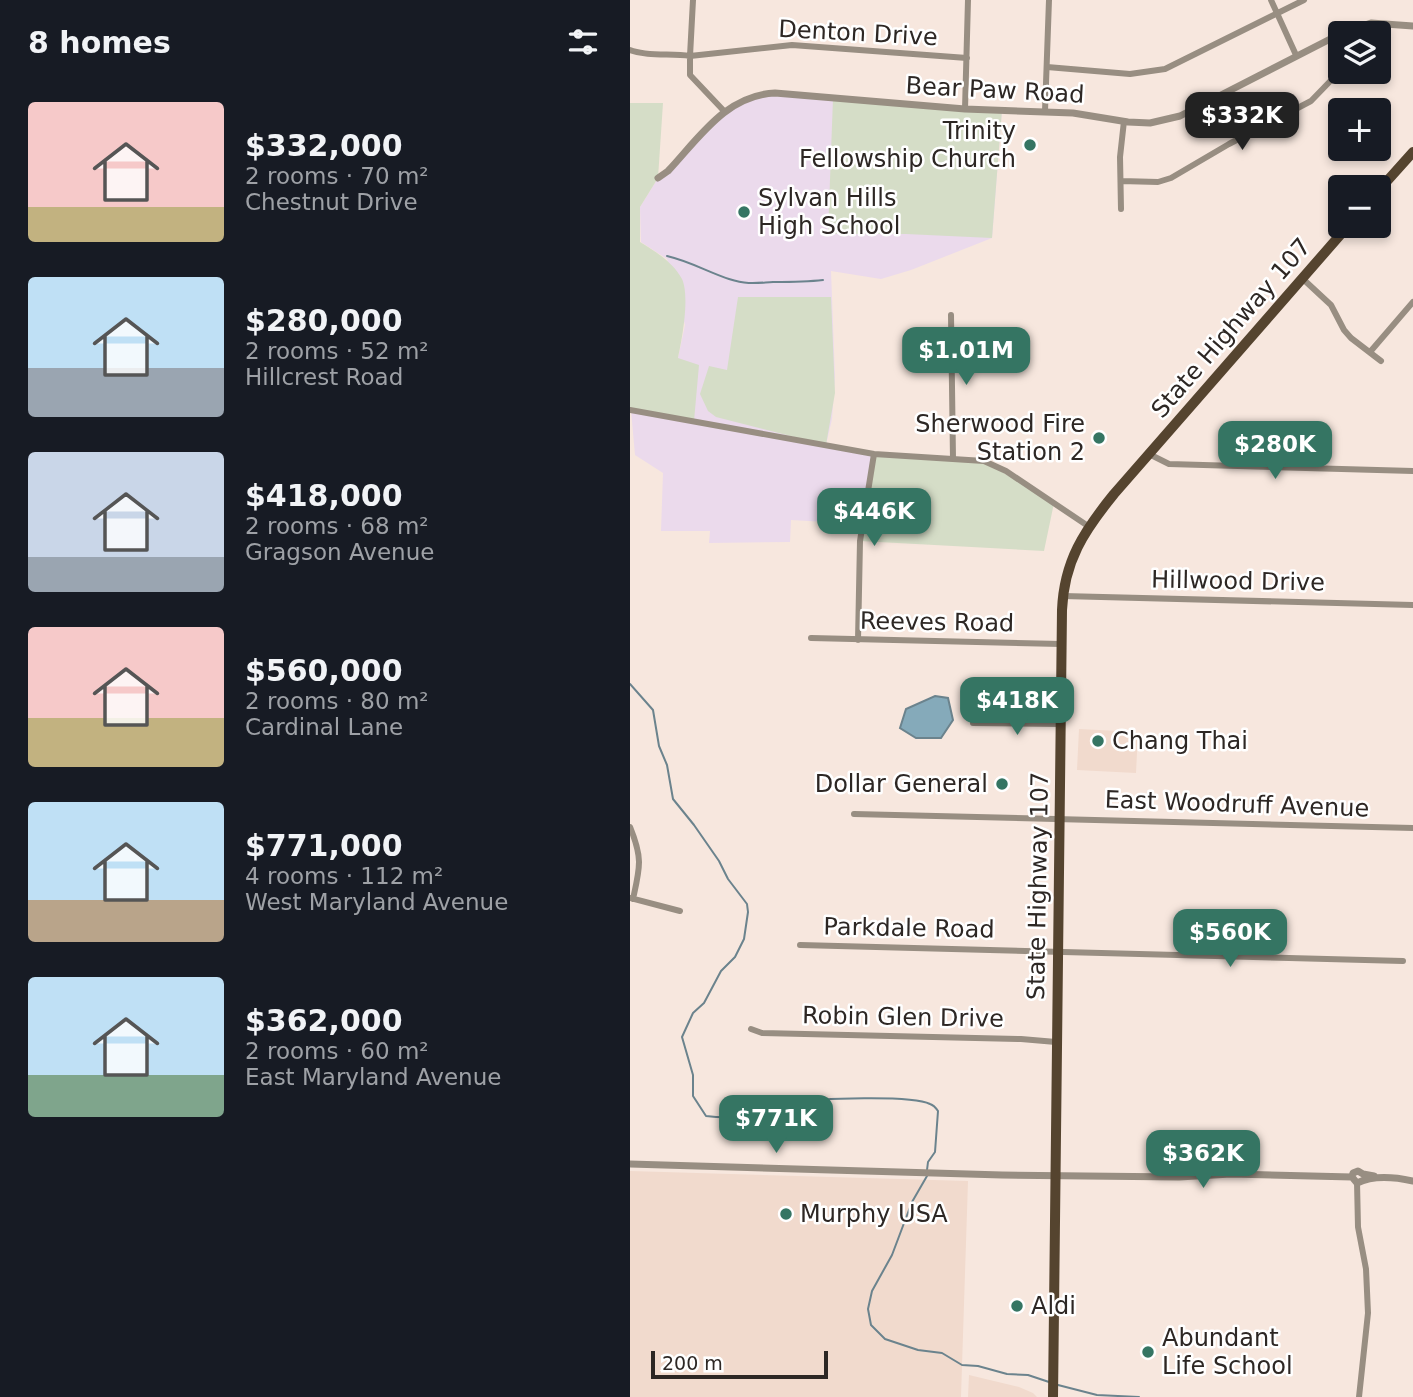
<!DOCTYPE html>
<html lang="en">
<head>
<meta charset="utf-8">
<style>
  :root { --surface:#171b24; --page:#20242c; --text:#f1f3f6; --muted:#9ea1a6; --accent:#357563 }
  body { margin:0; font-family:"DejaVu Sans",sans-serif; background:var(--page); color:var(--text); height:100vh; display:flex; flex-direction:column; font-size:26px; white-space:nowrap }
  * { box-sizing:border-box; margin:0 }
  p { font-size:23px; color:var(--muted) }
  .icon { flex:none; width:38px; height:38px; fill:none; stroke:currentColor; stroke-width:2; stroke-linecap:round; stroke-linejoin:round }
  .map { position:relative; flex:1; overflow:hidden }
  .sheet { display:flex; flex-direction:column; background:var(--surface); width:630px }
  .sheet>* { flex:none }
  .fabs { position:absolute; left:698px; top:21px; display:grid; gap:14px }
  .fabs a { display:grid; place-items:center; width:63px; height:63px; border-radius:7px; background:var(--surface); box-shadow:0 4px 10px #0003; font-size:35px }
  .scale { position:absolute; left:21px; bottom:18px; width:177px; box-sizing:border-box; padding-left:7px; border:4px solid #2d2724; border-top:0; font-size:19px; line-height:24px; white-space:nowrap; color:#2d2724; -webkit-text-stroke:5px #fff; paint-order:stroke }
  .price { position:absolute; translate:-50% -60px; padding:0 16px; border-radius:14px; background:var(--accent); color:#fff; font-size:23px; line-height:46px; filter:drop-shadow(0 2px 4px #0008) }
  .price::after { content:''; position:absolute; left:50%; top:42px; width:21px; height:16px; margin-left:-10px; background:inherit; clip-path:polygon(0 0,100% 0,50% 100%) }
  .price.on { background:#222; color:#fff }
  ul { padding:0; list-style:none }
  li { display:flex; align-items:center; gap:21px; height:175px; padding:0 28px }
  li span { display:grid; place-items:center; flex:none; width:196px; height:140px; border-radius:7px; color:#555 }
  li>.icon { margin-inline-start:auto }
  span .icon { width:84px; height:84px; fill:#fffc; stroke-width:1 }
  li b { font-size:30px }
  h2 { display:flex; justify-content:space-between; align-items:center; height:84px; padding:0 28px; font-size:30px }
  main { display:flex; flex:1; min-height:0 }
  .map>svg:first-child { display:block }
  .built { fill:#f1dacd }
  .education { fill:#ebdaec }
  .green { fill:#d5ddc7 }
  .water { fill:#85aaba; stroke:#6b838d; stroke-width:2 }
  .lines { fill:none; stroke-linecap:round; stroke-linejoin:round }
  .stream { stroke:#6b838d; stroke-width:2 }
  .minor { stroke:#988e82; stroke-width:6 }
  .tertiary { stroke:#988e82; stroke-width:7 }
  .primary { stroke:#55442f; stroke-width:10 }
  .poi-dot { fill:#357563; stroke:#fff; stroke-width:2.5 }
  .labels { text-anchor:middle; stroke-width:5; stroke-linejoin:round; paint-order:stroke }
  .street-label { font-size:24px; fill:#2d2724; stroke:#fff }
  .poi-label { font-size:24px; fill:#2d2724; stroke:#fff; text-anchor:start }
</style>
</head>
<body>
<main>
<section class="sheet">
<h2>8 homes<svg class="icon" aria-label="filters" viewBox="0 0 24 24"><path d="M4 7h16M4 17h16"/><circle cx="9" cy="7" r="2"/><circle cx="15" cy="17" r="2"/></svg></h2>
<ul>
<li><span style="background:linear-gradient(#f6c9c9 75%,#c2b280 0)"><svg class="icon" aria-label="home" viewBox="0 0 24 24"><path d="M3 11l9-7 9 7M6 9v11h12V9"/></svg></span><div><b>$332,000</b><p>2 rooms · 70 m²</p><p>Chestnut Drive</p></div></li>
<li><span style="background:linear-gradient(#bfe0f5 65%,#9aa5b1 0)"><svg class="icon" aria-label="home" viewBox="0 0 24 24"><path d="M3 11l9-7 9 7M6 9v11h12V9"/></svg></span><div><b>$280,000</b><p>2 rooms · 52 m²</p><p>Hillcrest Road</p></div></li>
<li><span style="background:linear-gradient(#c9d6e8 75%,#9aa5b1 0)"><svg class="icon" aria-label="home" viewBox="0 0 24 24"><path d="M3 11l9-7 9 7M6 9v11h12V9"/></svg></span><div><b>$418,000</b><p>2 rooms · 68 m²</p><p>Gragson Avenue</p></div></li>
<li><span style="background:linear-gradient(#f6c9c9 65%,#c2b280 0)"><svg class="icon" aria-label="home" viewBox="0 0 24 24"><path d="M3 11l9-7 9 7M6 9v11h12V9"/></svg></span><div><b>$560,000</b><p>2 rooms · 80 m²</p><p>Cardinal Lane</p></div></li>
<li><span style="background:linear-gradient(#bfe0f5 70%,#b9a48a 0)"><svg class="icon" aria-label="home" viewBox="0 0 24 24"><path d="M3 11l9-7 9 7M6 9v11h12V9"/></svg></span><div><b>$771,000</b><p>4 rooms · 112 m²</p><p>West Maryland Avenue</p></div></li>
<li><span style="background:linear-gradient(#bfe0f5 70%,#7fa58c 0)"><svg class="icon" aria-label="home" viewBox="0 0 24 24"><path d="M3 11l9-7 9 7M6 9v11h12V9"/></svg></span><div><b>$362,000</b><p>2 rooms · 60 m²</p><p>East Maryland Avenue</p></div></li>
</ul>
</section>
<div class="map">
<svg width="783" height="1397" viewBox="0 0 783 1397">
  <rect width="100%" height="100%" fill="#f7e7de"/>
  <!-- built -->
  <path class="built" d="M449 729 508 732 506 773 447 770Z
    M0 1171 338 1181 331 1397H0Z
    M339 1375 389 1387 403 1393 407 1397H338Z"/>
  <!-- education -->
  <path class="education" d="M127 95 372 110 362 238 281 270 251 279 201 271 205 377 202 419 196 445 244 454 232 524 161 520 160 542 79 543 80 531H31L33 473 5 455 1 410 48 358 55 325 37 259 11 242 10 207 28 178 94 111Z"/>
  <!-- green -->
  <path class="green" d="M203 98 372 110 362 238 276 234H198Z
    M0 103H33L28 178 10 207V242C26 252 43 262 52 279 60 296 52 340 48 358L69 365 64 421 0 410Z
    M108 297H201L205 393 196 445 86 417 78 411 70 394 79 366 97 370Z
    M244 454 354 461 424 503 414 551 230 541Z"/>
  <!-- water -->
  <path class="water" d="M305 696 318 698 323 720 311 738H286L270 728 276 709Z"/>
  <g class="lines">
    <!-- stream -->
    <path class="stream" d="M37 256C59 261 78 272 99 279 118 285 126 283 143 282 160 282 176 282 193 280
      M0 684 23 710 29 746 37 765 43 799 64 825 89 861 98 879 117 904 118 912 114 939 105 957 91 971 74 1003 63 1013 52 1037 63 1075V1096L76 1116C115 1121 129 1111 165 1103 187 1098 282 1095 300 1104 303 1105 306 1108 308 1111L305 1152 298 1162 297 1170
      M297 1176 282 1202 262 1255 242 1291 238 1309 241 1325 255 1339 288 1350 312 1353 332 1365 348 1366 377 1374 398 1375 419 1382
      M428 1385 467 1395 509 1397"/>
    <!-- minor -->
    <path class="minor" d="M641 0 666 55
      M0 50C18 57 41 53 60 56L63 0
      M417 67 500 74 535 69 674 0
      M335 109 338 0
      M94 111 60 75V56L162 45 337 58
      M415 111 419 0
      M491 181 528 182 541 178 599 144 681 101 710 71
      M491 209 490 157 494 121
      M673 279 701 305 714 330 721 338 751 361
      M321 315 323 459
      M740 352 783 302
      M0 410 244 454 354 461 376 471 458 526
      M519 454 539 464 783 471
      M433 596 783 605
      M181 638 431 644
      M228 640 230 541 244 454
      M343 723 431 724
      M224 814 783 828
      M0 827C13 859 10 867 3 899
      M0 898 50 911
      M170 945 773 961
      M121 1029 132 1033 391 1039 426 1042
      M727 1182 728 1227 736 1269 738 1313 729 1397"/>
    <!-- tertiary -->
    <path class="tertiary" d="M711 33 741 23 783 26
      M28 178 38 171C69 138 96 95 145 93L335 109 443 113 498 122 520 123 550 116 710 34
      M0 1164 372 1175 549 1177 601 1174 722 1177 727 1183C743 1175 765 1177 783 1181
      M722 1177 723 1173 728 1171 733 1174 744 1176"/>
    <!-- primary -->
    <path class="primary" d="M749 190 783 152
      M423 1397 432 610C434 561 454 531 484 494L718 226"/>
  </g>
  <!-- markers -->
  <g class="poi-dot">
    <circle cx="400" cy="145" r="7"/>
    <circle cx="114" cy="212" r="7"/>
    <circle cx="469" cy="438" r="7"/>
    <circle cx="468" cy="741" r="7"/>
    <circle cx="372" cy="784" r="7"/>
    <circle cx="156" cy="1214" r="7"/>
    <circle cx="387" cy="1306" r="7"/>
    <circle cx="518" cy="1352" r="7"/>
  </g>
  <g class="labels">
    <!-- street labels -->
    <g class="street-label">
      <text transform="translate(228 33) rotate(3)" y="8">Denton Drive</text>
      <text transform="translate(365 90) rotate(3)" y="8">Bear Paw Road</text>
      <text transform="translate(601 328) rotate(-49)" y="8">State Highway 107</text>
      <text transform="translate(608 581) rotate(1)" y="8">Hillwood Drive</text>
      <text transform="translate(307 622) rotate(1)" y="8">Reeves Road</text>
      <text transform="translate(607 804) rotate(2)" y="8">East Woodruff Avenue</text>
      <text transform="translate(408 886) rotate(-89)" y="8">State Highway 107</text>
      <text transform="translate(279 928) rotate(1)" y="8">Parkdale Road</text>
      <text transform="translate(273 1017) rotate(1)" y="8">Robin Glen Drive</text>
    </g>
    <!-- poi labels -->
    <g class="poi-label">
      <text x="386" y="139" text-anchor="end">Trinity<tspan x="386" dy="28">Fellowship Church</tspan></text>
      <text x="128" y="206">Sylvan Hills<tspan x="128" dy="28">High School</tspan></text>
      <text x="455" y="432" text-anchor="end">Sherwood Fire<tspan x="455" dy="28">Station 2</tspan></text>
      <text x="482" y="749">Chang Thai</text>
      <text x="358" y="792" text-anchor="end">Dollar General</text>
      <text x="170" y="1222">Murphy USA</text>
      <text x="401" y="1314">Aldi</text>
      <text x="532" y="1346">Abundant<tspan x="532" dy="28">Life School</tspan></text>
    </g>
  </g>
</svg>
<div class="fabs">
<a><svg class="icon" aria-label="layers" viewBox="0 0 24 24"><path d="M12 4l9 5-9 5-9-5zM3 14l9 5 9-5"/></svg></a>
<a>+</a>
<a>−</a>
</div>
<div class="scale">200 m</div>
<b class="price on" style="left:612px;top:152px">$332K</b>
<b class="price" style="left:336px;top:387px">$1.01M</b>
<b class="price" style="left:645px;top:481px">$280K</b>
<b class="price" style="left:244px;top:548px">$446K</b>
<b class="price" style="left:387px;top:737px">$418K</b>
<b class="price" style="left:600px;top:969px">$560K</b>
<b class="price" style="left:146px;top:1155px">$771K</b>
<b class="price" style="left:573px;top:1190px">$362K</b>
</div>
</main>
</body>
</html>
